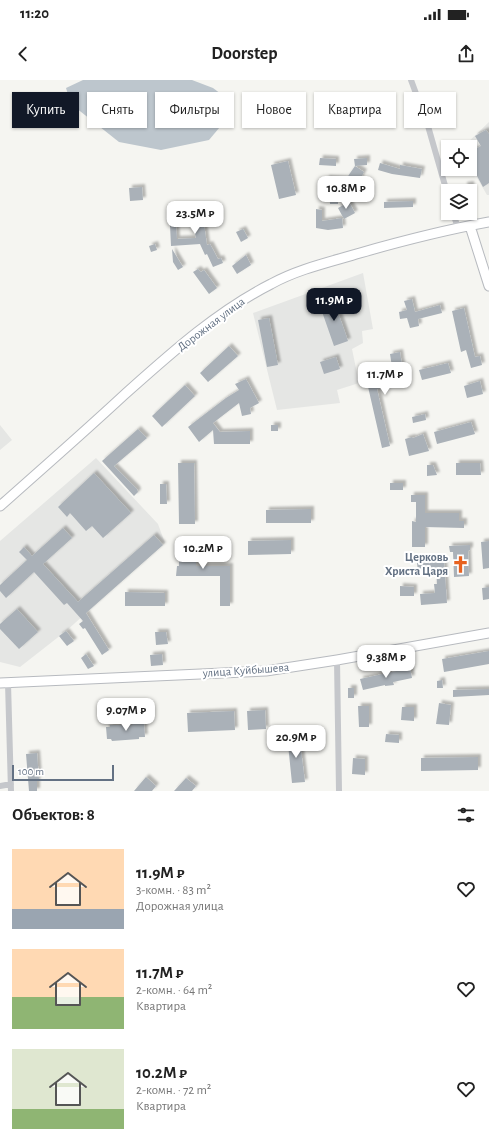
<!DOCTYPE html>
<html lang="ru">
<head>
<meta charset="utf-8">
<style>
  :root { --surface:#fff; --page:#f2f2f2; --text:#222; --muted:#767676; --accent:#111827 }
  body { margin:0; font-family:"Alegreya Sans",sans-serif; background:var(--page); color:var(--text); height:100vh; display:flex; flex-direction:column; font-size:15px; white-space:nowrap }
  * { box-sizing:border-box; margin:0 }
  p { font-size:13px; color:var(--muted) }
  .icon { flex:none; width:22px; height:22px; fill:none; stroke:currentColor; stroke-width:2; stroke-linecap:round; stroke-linejoin:round }
  .map { position:relative; height:711px; overflow:hidden }
  .drawer { display:flex; flex-direction:column; background:var(--surface); flex:1 }
  .drawer>* { flex:none }
  .guide { position:absolute; left:12px; top:12px; width:465px; height:36px; display:flex; gap:8px }
  .fabs { position:absolute; left:441px; top:60px; display:grid; gap:8px }
  .fabs a { display:grid; place-items:center; width:36px; height:36px; border-radius:0px; background:var(--surface); box-shadow:0 1px 3px #0004; font-size:20px }
  .scale { position:absolute; left:12px; bottom:10px; width:102px; box-sizing:border-box; padding-left:4px; border:2px solid #637183; border-top:0; font-size:11px; line-height:14px; white-space:nowrap; color:#637183; -webkit-text-stroke:3px #fff; paint-order:stroke }
  .price { position:absolute; translate:-50% -34px; padding:0 9px; border-radius:8px; background:#fff; color:#222; font-size:13px; line-height:26px; filter:drop-shadow(0 1px 2px #0008) }
  .price::after { content:''; position:absolute; left:50%; top:24px; width:12px; height:9px; margin-left:-6px; background:inherit; clip-path:polygon(0 0,100% 0,50% 100%) }
  .price.on { background:var(--accent); color:#fff }
  ul { padding:0; list-style:none }
  li { display:flex; align-items:center; gap:12px; height:100px; padding:0 12px }
  li span { display:grid; place-items:center; flex:none; width:112px; height:80px; border-radius:0px; color:#555 }
  li>.icon { margin-inline-start:auto }
  span .icon { width:48px; height:48px; fill:#fffc; stroke-width:1 }
  li b { font-size:17px }
  h2 { display:flex; justify-content:space-between; align-items:center; height:48px; padding:0 12px; font-size:17px }
  .tag { padding:0 14px; border-radius:0px; background:var(--surface); box-shadow:0 1px 3px #0004; font-size:14px; line-height:36px }
  .tag.on { background:var(--accent); color:#fff }
  .status { display:flex; justify-content:space-between; align-items:center; height:28px; padding:0 20px; background:var(--surface); direction:ltr }
  .status svg { height:11px; fill:currentColor }
  header { display:flex; justify-content:space-between; align-items:center; height:52px; padding:0 12px; background:var(--surface); font-size:18px; font-weight:700 }
  .map>svg:first-child { display:block }
  .built { fill:#e5e6e4 }
  .water { fill:#bdc6cd }
  .building { fill:#aab1b8; filter:url(#shadow) }
  .lines { fill:none; stroke-linecap:round; stroke-linejoin:round }
  .secondary-casing { stroke:#b7babf; stroke-width:11 }
  .street { stroke:#c5c7cb; stroke-width:6 }
  .secondary { stroke:#fff; stroke-width:9 }
  .labels { text-anchor:middle; stroke-width:4; stroke-linejoin:round; paint-order:stroke }
  .street-label { font-size:12px; fill:#637183; stroke:#fff }
  .poi-label { font-size:12px; font-weight:bold; fill:#637183; stroke:#fff; text-anchor:end }
</style>
</head>
<body>
<div class="status"><b>11:20</b><svg viewBox="0 0 49 12"><path d="M0 12V9h3v3zM5 12V6h3v6zM10 12V3h3v9zM15 12V0h3v12zM26 1h20v11H26zM47 4h2v5h-2z"/></svg></div>
<header><svg class="icon" aria-label="back" viewBox="0 0 24 24"><path d="M15 5l-7 7 7 7"/></svg>Doorstep<svg class="icon" aria-label="share" viewBox="0 0 24 24"><path d="M12 15V3M7 8l5-5 5 5M5 13v7h14v-7"/></svg></header>
<div class="map">
<svg width="489" height="711" viewBox="0 0 489 711">
  <defs>
    <filter id="shadow"><feDropShadow dx="3" dy="-3" stdDeviation="1" flood-color="#0004"/></filter>
  </defs>
  <rect width="100%" height="100%" fill="#f5f5f1"/>
  <!-- built -->
  <path class="built" d="M489 42V115H487L470 86V67H463Z
    M363 193 373 249 362 251 363 263 352 269 359 303 337 310 340 323 277 330 253 233Z
    M0 345 12 360 0 370Z
    M96 378 158 444 165 463 66 551 20 587 0 582V461Z"/>
  <!-- water -->
  <path class="water" d="M83 0H192L213 8 229 20 230 35 209 60 161 70 119 62 71 24 66 8Z"/>
  <!-- building -->
  <path class="building" d="M486 50 489 54V103L483 107 470 83V72L481 66 475 56Z
    M320 78 336 79V86L319 85Z
    M367 78V85L355 86 354 79Z
    M288 81 296 115 279 119 271 85Z
    M380 83 400 89V85L422 89 420 98 392 94 378 90Z
    M355 86 364 92 356 108 338 107V124H330L329 107H326V98L346 99Z
    M471 104 472 111H465L464 105Z
    M142 107 143 120 130 121 129 108Z
    M413 121V127L384 128V122Z
    M349 122 355 133 344 139 338 128Z
    M316 129 322 130V141L342 138 343 148 328 150 316 148Z
    M202 130 207 165 210 164 218 179 221 178 223 183 213 187 207 174 205 175 200 164 171 166 170 145H176L177 159 196 158 192 140 177 142 176 133Z
    M243 149 248 158 241 162 236 152Z
    M155 164 157 170 151 172 149 166Z
    M172 169 183 187 178 190 173 182Z
    M246 175 251 185 237 194 232 186Z
    M198 189 201 192 204 190 217 208 209 214 193 192Z
    M333 218 348 261 334 266 319 223Z
    M412 219 415 232 440 225 442 233 418 239 419 246 410 248 407 238 400 239 399 232 407 230 404 221Z
    M464 228 475 277 480 276 482 285 471 288 466 270 461 272 452 231Z
    M269 238 278 285 267 287 258 240Z
    M229 266 238 276 208 302 200 293Z
    M400 272 405 304 377 309 390 366 382 368 366 298 374 296 376 304 397 299 395 286 392 287 390 274Z
    M336 277 340 289 324 294 320 282Z
    M448 283 451 293 422 300 419 290Z
    M246 299 259 323 250 328 251 334 242 336 239 323 213 343 220 352 250 351V364H214L213 350 199 362 188 347 226 318 239 310 235 304Z
    M480 301 483 314 467 318 464 306Z
    M185 305 195 316 162 347 152 336Z
    M425 334 426 340 413 343 412 337Z
    M471 342 475 354 437 364 434 352Z
    M271 345H278V351H271Z
    M138 349 147 358 114 386 137 409 138 412 134 416 102 381Z
    M423 354 429 371 409 376 405 359 412 357 413 358Z
    M178 383H194L195 444H179Z
    M456 383H480L481 395H456Z
    M427 385H433L437 395 427 396Z
    M94 393 131 433 103 458 92 446 86 451 70 433 67 437 58 427Z
    M390 403H403V410H390Z
    M160 404H166L167 424H160Z
    M411 415H425V433H459V441H464V448L425 447V467H412V441L416 442V422H411Z
    M311 429V443H266V430Z
    M63 448 72 458 43 484 78 522 154 455 163 465 86 533 109 570 102 575 85 548 83 549 79 544 83 541 67 523 64 525 34 492 6 518 0 511V505L27 480 19 472 24 467 32 476Z
    M291 460V474L248 475V461Z
    M179 461H196V486H230V526H220V496H176L177 486H179Z
    M489 461V488L483 489 481 462Z
    M470 465V470L468 471 469 496 454 497 453 472H450L449 466Z
    M444 481 447 523 421 525 420 514 435 513 434 504H437L436 489 418 491 417 483Z
    M400 506 414 507V516H400Z
    M489 507V519L483 520 482 508Z
    M125 512 165 513V526H125Z
    M17 529 38 552 19 569 0 549V544Z
    M66 551 74 561 67 566 59 556Z
    M155 552H166L168 564 156 565Z
    M489 571V584L444 592 442 579Z
    M86 574 94 586 88 589 81 578Z
    M162 574 163 585 151 586 150 575Z
    M410 588 412 598 393 602 394 605 385 606V605L363 610 360 599Z
    M442 600 443 608H437V601Z
    M348 608H354V618H348Z
    M489 609V615L453 617V610Z
    M439 623 451 625 449 645 436 644Z
    M358 626H369V647H359Z
    M402 627H414V641L401 640Z
    M265 630 266 649 248 650 247 631Z
    M234 631 235 650 188 652 187 633Z
    M132 642H141V644L144 643 145 657H139V659L112 661 111 659H107L106 647H110V645H132Z
    M299 654 305 702 292 703 287 655Z
    M386 654 399 655V663L385 662Z
    M37 673 39 699 37 700V711H29L26 674Z
    M478 677V690L421 691V678Z
    M353 678 365 679V695L352 694Z
    M146 697 156 706 152 711H134Z
    M186 698 196 706 192 711H174Z"/>
  <g class="lines">
    <defs>
      <path id="secondary" d="M470 146 489 206
        M0 426C42 389 83 353 124 315 170 274 216 232 271 204 298 189 330 182 360 173 402 161 445 150 489 142
        M0 603 266 591 337 580 489 553"/>
    </defs>
    <!-- secondary casing -->
    <use href="#secondary" class="secondary-casing"/>
    <!-- street -->
    <path class="street" d="M411 0 428 46 448 116
      M453 133 458 148
      M337 580 339 711
      M8 603 11 711
      M0 706 11 704"/>
    <!-- secondary -->
    <use href="#secondary" class="secondary"/>
  </g>
  <!-- icons -->
  <defs>
    <symbol id="church-bare" viewBox="-9 -9 18 18"><path d="M-1.2-6h2.4v3.5h3.3v2.4h-3.3V6h-2.4V-.1h-3.3v-2.4h3.3Z" fill="#e7621f" stroke="#fff" stroke-width="2.5" paint-order="stroke"/></symbol>
  </defs>
  <g fill-rule="evenodd">
    <use href="#church-bare" x="448" y="472" width="25" height="25"/>
  </g>
  <g class="labels">
    <!-- street labels -->
    <g class="street-label">
      <text transform="translate(211 244) rotate(-37)" y="4">Дорожная улица</text>
      <text transform="translate(246 590) rotate(-4)" y="4">улица Куйбышева</text>
    </g>
    <!-- poi labels -->
    <g class="poi-label">
      <text x="448" y="481">Церковь<tspan x="448" dy="14">Христа Царя</tspan></text>
    </g>
  </g>
</svg>
<div class="fabs">
<a><svg class="icon" aria-label="locate" viewBox="0 0 24 24"><circle cx="12" cy="12" r="6"/><path d="M12 2v4M12 18v4M2 12h4M18 12h4"/></svg></a>
<a><svg class="icon" aria-label="layers" viewBox="0 0 24 24"><path d="M12 4l9 5-9 5-9-5zM3 14l9 5 9-5"/></svg></a>
</div>
<div class="scale">100 m</div>
<b class="price" style="left:346px;top:130px">10.8M ₽</b>
<b class="price" style="left:195px;top:155px">23.5M ₽</b>
<b class="price on" style="left:334px;top:242px">11.9M ₽</b>
<b class="price" style="left:385px;top:316px">11.7M ₽</b>
<b class="price" style="left:203px;top:490px">10.2M ₽</b>
<b class="price" style="left:386px;top:599px">9.38M ₽</b>
<b class="price" style="left:126px;top:652px">9.07M ₽</b>
<b class="price" style="left:296px;top:679px">20.9M ₽</b>
<div class="guide">
<a class="tag on">Купить</a>
<a class="tag">Снять</a>
<a class="tag">Фильтры</a>
<a class="tag">Новое</a>
<a class="tag">Квартира</a>
<a class="tag">Дом</a>
</div>
</div>
<section class="drawer">
<h2>Объектов: 8<svg class="icon" aria-label="filters" viewBox="0 0 24 24"><path d="M4 7h16M4 17h16"/><circle cx="9" cy="7" r="2"/><circle cx="15" cy="17" r="2"/></svg></h2>
<ul>
<li><span style="background:linear-gradient(#ffd9b3 75%,#9aa5b1 0)"><svg class="icon" aria-label="home" viewBox="0 0 24 24"><path d="M3 11l9-7 9 7M6 9v11h12V9"/></svg></span><div><b>11.9M ₽</b><p>3-комн. · 83 m²</p><p>Дорожная улица</p></div><svg class="icon" aria-label="heart" viewBox="0 0 24 24"><path d="M12 20l-8-8c-3-5 5-10 8-4 3-6 11-1 8 4z"/></svg></li>
<li><span style="background:linear-gradient(#ffd9b3 60%,#8fb573 0)"><svg class="icon" aria-label="home" viewBox="0 0 24 24"><path d="M3 11l9-7 9 7M6 9v11h12V9"/></svg></span><div><b>11.7M ₽</b><p>2-комн. · 64 m²</p><p>Квартира</p></div><svg class="icon" aria-label="heart" viewBox="0 0 24 24"><path d="M12 20l-8-8c-3-5 5-10 8-4 3-6 11-1 8 4z"/></svg></li>
<li><span style="background:linear-gradient(#dfe7d0 75%,#8fb573 0)"><svg class="icon" aria-label="home" viewBox="0 0 24 24"><path d="M3 11l9-7 9 7M6 9v11h12V9"/></svg></span><div><b>10.2M ₽</b><p>2-комн. · 72 m²</p><p>Квартира</p></div><svg class="icon" aria-label="heart" viewBox="0 0 24 24"><path d="M12 20l-8-8c-3-5 5-10 8-4 3-6 11-1 8 4z"/></svg></li>
</ul>
</section>
</body>
</html>
